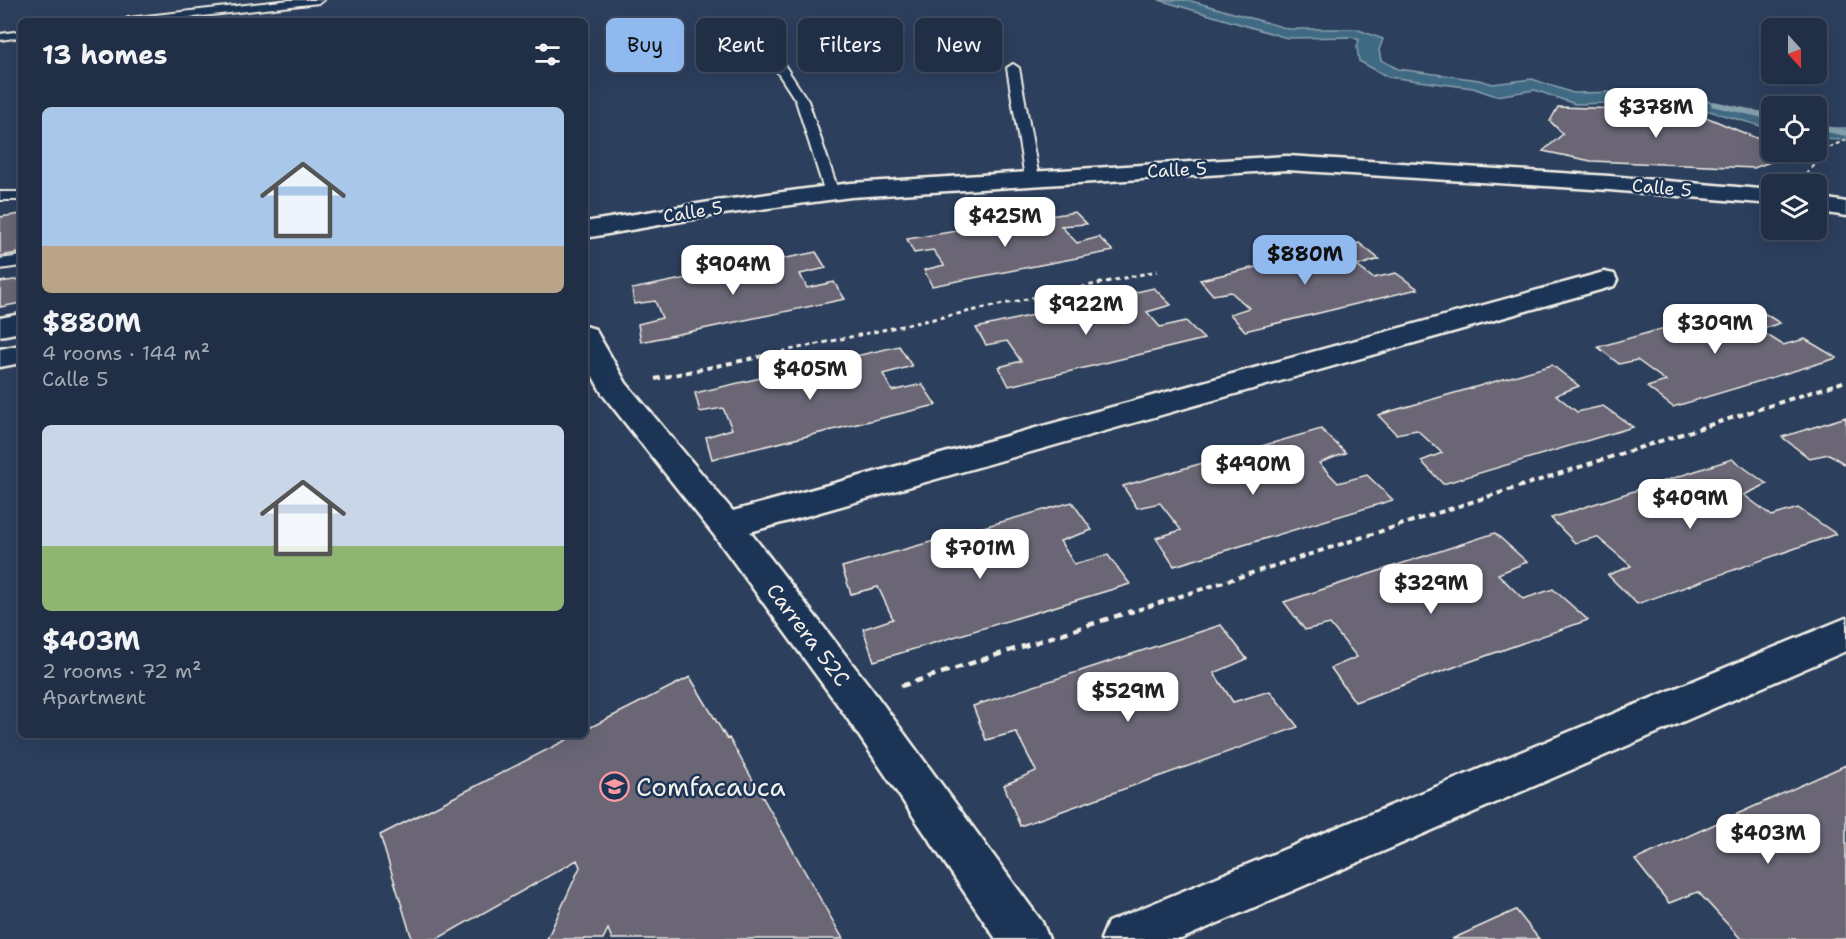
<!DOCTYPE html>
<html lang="en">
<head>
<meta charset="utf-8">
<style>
  :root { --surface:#212f46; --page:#2d3b51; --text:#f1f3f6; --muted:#a2a9b3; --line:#3e4a5f; --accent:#90b9f0 }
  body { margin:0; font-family:"Shantell Sans",sans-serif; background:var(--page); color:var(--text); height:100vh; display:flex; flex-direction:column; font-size:22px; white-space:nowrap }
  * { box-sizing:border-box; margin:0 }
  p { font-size:20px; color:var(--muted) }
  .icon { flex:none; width:33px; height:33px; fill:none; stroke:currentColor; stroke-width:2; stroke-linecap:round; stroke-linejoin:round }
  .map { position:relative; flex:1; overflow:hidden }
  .sheet { position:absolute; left:18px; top:18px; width:570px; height:720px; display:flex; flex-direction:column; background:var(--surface); border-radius:9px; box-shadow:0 6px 24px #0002,0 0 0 2px var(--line) }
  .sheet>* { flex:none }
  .banner { position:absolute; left:606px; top:18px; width:570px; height:54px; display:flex; gap:12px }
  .needle { width:39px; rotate:159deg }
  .fabs { position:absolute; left:1761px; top:18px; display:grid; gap:12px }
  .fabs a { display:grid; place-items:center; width:66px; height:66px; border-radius:9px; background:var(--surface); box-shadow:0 6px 24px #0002,0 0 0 2px var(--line); font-size:30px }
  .price { position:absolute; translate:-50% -51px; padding:0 14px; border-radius:12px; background:#fff; color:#222; font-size:20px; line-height:39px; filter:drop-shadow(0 2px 3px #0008) }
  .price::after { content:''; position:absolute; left:50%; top:36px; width:18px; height:14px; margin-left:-9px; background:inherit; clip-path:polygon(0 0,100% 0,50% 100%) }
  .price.current { background:var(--accent); color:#111 }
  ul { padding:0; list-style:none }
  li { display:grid; align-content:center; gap:12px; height:318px; padding:0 24px }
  li span { display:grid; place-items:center; height:186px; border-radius:9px; color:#555 }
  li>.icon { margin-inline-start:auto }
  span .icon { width:108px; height:108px; fill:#fffc; stroke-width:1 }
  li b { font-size:26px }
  h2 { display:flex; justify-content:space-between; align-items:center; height:72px; padding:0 24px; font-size:26px }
  .pill { padding:0 21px; border-radius:9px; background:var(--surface); box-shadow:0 6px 24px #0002,0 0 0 2px var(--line); font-size:21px; line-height:54px }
  .pill.current { background:var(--accent); color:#111 }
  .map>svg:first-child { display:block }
  .water { fill:#3f6b84; stroke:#87a1ac; stroke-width:1.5 }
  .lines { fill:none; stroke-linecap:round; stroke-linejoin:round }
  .stream { fill:#87a1ac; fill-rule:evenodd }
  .building { fill:#6a6676; stroke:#f4f1e8; stroke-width:1.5 }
  .service-casing { stroke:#f4f1e8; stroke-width:4 }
  .minor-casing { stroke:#f4f1e8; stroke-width:5 }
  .secondary-casing { stroke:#f4f1e8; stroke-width:5 }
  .path-far3 { stroke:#f4f1e8; stroke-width:2; stroke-dasharray:4 3; stroke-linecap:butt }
  .path-far2 { stroke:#f4f1e8; stroke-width:3; stroke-dasharray:4.5 4; stroke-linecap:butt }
  .path-far1 { stroke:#f4f1e8; stroke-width:4; stroke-dasharray:6 4.5; stroke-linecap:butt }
  .path { stroke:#f4f1e8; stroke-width:4.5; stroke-dasharray:8 6; stroke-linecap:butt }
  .service { fill:#1d3557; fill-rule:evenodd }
  .minor { fill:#1d3557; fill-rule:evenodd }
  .secondary { fill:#1d3557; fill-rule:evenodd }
  .labels { text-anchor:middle; stroke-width:5; stroke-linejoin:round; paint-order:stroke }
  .far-street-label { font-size:18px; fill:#f4f1e8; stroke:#1d3557 }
  .street-label { font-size:21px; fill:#f4f1e8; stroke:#1d3557 }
  .near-poi-label { font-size:26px; fill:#f4f1e8; stroke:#1d3557; text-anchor:start }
</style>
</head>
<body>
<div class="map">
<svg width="1846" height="939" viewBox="0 0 1846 939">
  <rect width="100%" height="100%" fill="#2c3f5d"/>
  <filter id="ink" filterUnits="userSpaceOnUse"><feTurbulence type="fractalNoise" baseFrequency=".0167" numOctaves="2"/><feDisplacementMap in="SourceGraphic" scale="12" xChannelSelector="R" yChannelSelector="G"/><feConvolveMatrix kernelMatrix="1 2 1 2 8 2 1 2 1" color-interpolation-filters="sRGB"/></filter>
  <g filter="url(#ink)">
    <!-- water -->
    <path class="water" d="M1159 0H1188L1289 29H1356L1383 39 1379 50 1381 60 1398 69 1479 80 1493 84 1532 79 1573 93 1673 91 1771 119V129L1675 101 1575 104 1535 90 1496 96 1473 88 1388 77 1359 61 1357 47 1359 40 1352 37 1287 38Z
      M1817 128H1846V140L1817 139Z"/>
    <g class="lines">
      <!-- stream -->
      <path class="stream" d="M1714 101 1772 114V120L1711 106V102Z
        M1816 124 1846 130V136L1816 130Z"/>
    </g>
    <!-- building -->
    <path class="building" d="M1558 107 1622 109 1706 117 1756 138 1772 139V152H1791L1786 156 1754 168 1591 161 1543 151 1563 134 1550 121Z
      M1075 212 1087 224 1061 226 1077 243 1099 237 1113 251 932 286 924 270 944 265 933 250 914 253 907 239Z
      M21 214 19 253 0 256V217Z
      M1359 243 1379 259 1357 266 1373 278 1396 273 1418 289 1245 331 1230 314 1249 308 1231 292 1213 295 1200 280Z
      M816 252 826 268 800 274 807 288 834 282 845 299 641 342 638 324 662 318 655 301 634 304 632 289Z
      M21 279V303L0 307V282Z
      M1154 288 1171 305 1147 312 1160 327 1186 321 1204 339 1009 386 999 367 1021 361 1007 341 986 345 976 328Z
      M1749 304 1780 323 1759 330 1783 345 1805 339 1837 358 1673 407 1647 387 1666 381 1637 360 1619 364 1598 347Z
      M899 346 912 366 883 374 892 391 922 384 936 405 712 459 706 437 732 429 723 408 700 412 695 393Z
      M1552 365 1579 386 1556 395 1577 412 1603 406 1633 427 1443 484 1421 461 1442 453 1417 430 1396 434 1378 415Z
      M1846 417V465L1829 454 1809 458 1782 437Z
      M1321 429 1346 453 1319 463 1338 483 1367 475 1393 500 1174 566 1156 538 1181 530 1160 503 1137 508 1123 486Z
      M1732 459 1767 484 1744 495 1772 516 1798 508 1836 534 1637 604 1608 575 1631 566 1597 537 1575 543 1551 518Z
      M1072 502 1092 530 1060 541 1074 564 1108 555 1130 584 874 661 863 629 893 619 878 587 851 594 842 567Z
      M1495 533 1527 562 1498 574 1523 599 1553 589 1588 620 1355 702 1331 668 1357 657 1330 624 1305 630 1284 602Z
      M1221 625 1247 659 1214 673 1233 702 1270 691 1298 727 1020 826 1004 785 1036 771 1016 732 986 740 973 706Z
      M690 677 727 739 729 738 843 939H612L608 929 603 939H547L580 867 577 860 437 939H412L380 835 576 735H585V730Z
      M1846 765V939H1741L1698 892 1669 903 1635 860Z
      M1516 910 1539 939H1452Z"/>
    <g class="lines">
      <defs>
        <path id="service" d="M290 0H324L319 3 158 21H122L128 18Z
          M21 31V37L0 40V34Z
          M762 36 766 37 808 101 839 193 837 196H827L825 193 796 101 756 39Z
          M1013 64 1019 68 1039 178 1032 182 1025 178 1007 68Z
          M0 192H21V200H0Z
          M21 256V266L0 269V259Z"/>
        <path id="minor" d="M1604 272 1614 274 1617 280 1614 286 750 532 871 688 1042 922 1049 939H996L843 712 714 535 603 395 585 362V326L595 329 626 383 733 511Z
          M1846 618V651L1181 939H1101L1108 922Z"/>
        <path id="secondary" d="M1287 156 1609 176 1772 190V204L1609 190 1287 170 851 197 716 215 585 238V222L716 201 851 183Z
          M1816 197 1846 202V216L1816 211Z
          M21 314V332L0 336V318Z
          M21 345V363L0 367V349Z"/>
      </defs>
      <!-- service casing -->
      <use href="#service" class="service-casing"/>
      <!-- minor casing -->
      <use href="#minor" class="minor-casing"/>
      <!-- secondary casing -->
      <use href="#secondary" class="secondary-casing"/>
      <!-- path-far3 -->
      <path class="path-far3" d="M1820 157 1827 148 1846 140"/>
      <!-- path-far2 -->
      <path class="path-far2" d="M1806 175 1821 156
        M757 357 1157 271"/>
      <!-- path-far1 -->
      <path class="path-far1" d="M655 379 764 356
        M1128 613 1846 381"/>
      <!-- path -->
      <path class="path" d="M901 686 1132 611"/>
      <!-- service -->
      <use href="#service" class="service"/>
      <!-- minor -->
      <use href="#minor" class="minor"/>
      <!-- secondary -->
      <use href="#secondary" class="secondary"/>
    </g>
  </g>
  <!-- icons -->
  <defs>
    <symbol id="school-ring" viewBox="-11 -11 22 22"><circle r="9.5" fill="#1d3557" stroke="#ff9aa2" stroke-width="1.5"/><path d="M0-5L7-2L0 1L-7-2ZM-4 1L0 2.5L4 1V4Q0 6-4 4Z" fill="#ff9aa2"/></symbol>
  </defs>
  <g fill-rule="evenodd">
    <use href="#school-ring" x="598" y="770" width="33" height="33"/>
  </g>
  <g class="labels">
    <!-- far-street labels -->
    <g class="far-street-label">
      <text transform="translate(1177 170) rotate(-3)" y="6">Calle 5</text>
      <text transform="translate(1662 188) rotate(5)" y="6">Calle 5</text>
      <text transform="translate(693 212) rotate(-9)" y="6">Calle 5</text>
    </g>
    <!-- street labels -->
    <g class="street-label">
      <text transform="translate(808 635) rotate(53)" y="7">Carrera 52C</text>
    </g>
    <!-- near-poi labels -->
    <g class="near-poi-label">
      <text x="636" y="796">Comfacauca</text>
    </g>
  </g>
</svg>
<div class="fabs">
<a><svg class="needle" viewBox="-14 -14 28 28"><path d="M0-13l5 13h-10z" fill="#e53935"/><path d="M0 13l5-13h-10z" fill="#a2a9b3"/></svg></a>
<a><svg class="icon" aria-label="locate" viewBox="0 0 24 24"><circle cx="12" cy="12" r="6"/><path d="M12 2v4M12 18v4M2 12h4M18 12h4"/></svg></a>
<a><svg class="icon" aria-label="layers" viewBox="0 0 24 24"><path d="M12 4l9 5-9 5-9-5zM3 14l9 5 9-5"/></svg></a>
</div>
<b class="price" style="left:1656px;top:139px">$378M</b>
<b class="price" style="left:1005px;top:248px">$425M</b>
<b class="price current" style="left:1305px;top:286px">$880M</b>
<b class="price" style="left:733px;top:296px">$904M</b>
<b class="price" style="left:1086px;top:336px">$922M</b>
<b class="price" style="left:1715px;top:355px">$309M</b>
<b class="price" style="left:810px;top:401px">$405M</b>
<b class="price" style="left:1253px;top:496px">$490M</b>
<b class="price" style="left:1690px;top:530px">$409M</b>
<b class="price" style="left:980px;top:580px">$701M</b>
<b class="price" style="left:1431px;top:615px">$329M</b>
<b class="price" style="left:1128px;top:723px">$529M</b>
<b class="price" style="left:1768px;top:865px">$403M</b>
<div class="banner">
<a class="pill current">Buy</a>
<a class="pill">Rent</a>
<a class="pill">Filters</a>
<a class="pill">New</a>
</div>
<section class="sheet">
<h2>13 homes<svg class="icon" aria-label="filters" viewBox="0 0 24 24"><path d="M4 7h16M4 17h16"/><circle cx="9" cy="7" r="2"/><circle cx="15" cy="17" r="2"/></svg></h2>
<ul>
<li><span style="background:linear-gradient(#a9c7e8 75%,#b9a48a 0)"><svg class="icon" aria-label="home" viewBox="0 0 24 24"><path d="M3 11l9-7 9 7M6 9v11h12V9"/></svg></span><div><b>$880M</b><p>4 rooms · 144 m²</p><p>Calle 5</p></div></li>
<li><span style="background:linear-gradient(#c9d6e8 65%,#8fb573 0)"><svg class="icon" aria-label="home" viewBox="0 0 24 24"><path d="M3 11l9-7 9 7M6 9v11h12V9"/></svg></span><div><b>$403M</b><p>2 rooms · 72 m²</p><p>Apartment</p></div></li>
</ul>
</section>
</div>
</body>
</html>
